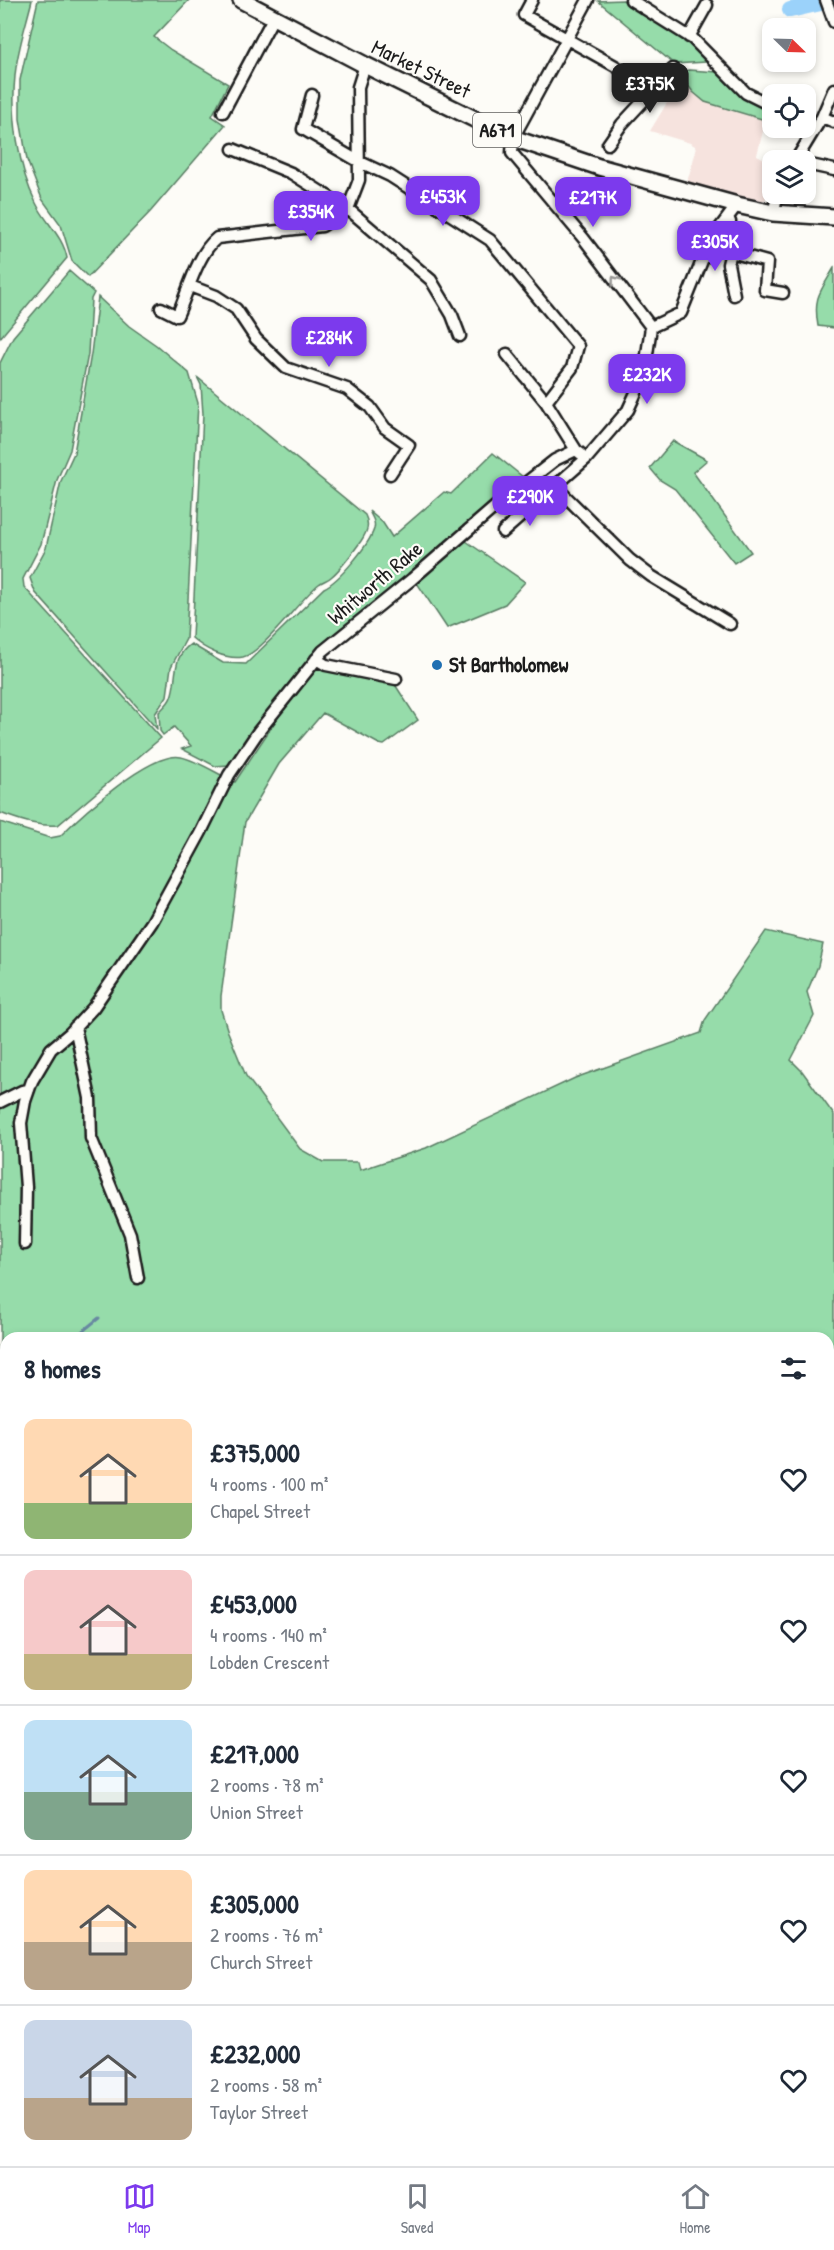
<!DOCTYPE html>
<html lang="en">
<head>
<meta charset="utf-8">
<style>
  :root { --surface:#fff; --page:#f6f6f7; --text:#1f2937; --muted:#747a83; --line:#e0e1e3; --accent:#7c3aed }
  body { margin:0; font-family:"Patrick Hand",sans-serif; background:var(--page); color:var(--text); height:100vh; display:flex; flex-direction:column; font-size:22px; white-space:nowrap }
  * { box-sizing:border-box; margin:0 }
  p { font-size:20px; color:var(--muted) }
  .icon { flex:none; width:33px; height:33px; fill:none; stroke:currentColor; stroke-width:2; stroke-linecap:round; stroke-linejoin:round }
  .map { position:relative; flex:1; overflow:hidden }
  .side { position:absolute; left:0px; top:1332px; width:834px; height:834px; display:flex; flex-direction:column; background:var(--surface); border-radius:18px 18px 0 0; box-shadow:0 3px 9px #0003 }
  .side>* { flex:none }
  .needle { width:39px; rotate:113deg }
  .tools { position:absolute; left:762px; top:18px; display:grid; gap:12px }
  .tools a { display:grid; place-items:center; width:54px; height:54px; border-radius:12px; background:var(--surface); box-shadow:0 3px 9px #0003; font-size:30px }
  .price { position:absolute; translate:-50% -51px; padding:0 14px; border-radius:12px; background:var(--accent); color:#fff; font-size:20px; line-height:39px; filter:drop-shadow(0 2px 3px #0008) }
  .price::after { content:''; position:absolute; left:50%; top:36px; width:18px; height:14px; margin-left:-9px; background:inherit; clip-path:polygon(0 0,100% 0,50% 100%) }
  .price.selected { background:#222; color:#fff }
  ul { padding:0; list-style:none }
  li { display:flex; align-items:center; gap:18px; height:150px; padding:0 24px }
  li+li { border-top:2px solid var(--line) }
  li span { display:grid; place-items:center; flex:none; width:168px; height:120px; border-radius:12px; color:#555 }
  li>.icon { margin-inline-start:auto }
  span .icon { width:72px; height:72px; fill:#fffc; stroke-width:1 }
  li b { font-size:26px }
  h2 { display:flex; justify-content:space-between; align-items:center; height:72px; padding:0 24px; font-size:26px }
  .tabs { display:flex; justify-content:space-around; align-items:center; height:84px; border-top:2px solid var(--line); background:var(--surface); font-size:16px; color:var(--muted) }
  .tabs a { display:grid; justify-items:center; gap:3px }
  .tabs .selected { color:var(--accent) }
  .map>svg:first-child { display:block }
  .built { fill:#f6e3de }
  .green { fill:#96dcaa; stroke:#597c63; stroke-width:1.5 }
  .lines { fill:none; stroke-linecap:round; stroke-linejoin:round }
  .stream { stroke:#6889a1; stroke-width:3 }
  .river { stroke:#9bd2fa; stroke-width:16 }
  .street-casing { stroke:#1c1c1c; stroke-width:15 }
  .primary-casing { stroke:#1c1c1c; stroke-width:20 }
  .street { stroke:#fdfcf7; stroke-width:10 }
  .primary { stroke:#fdfcf7; stroke-width:15 }
  .oneway { stroke:#989794 }
  .poi-dot { fill:#1f6fb2; stroke:#fdfcf7; stroke-width:2 }
  .labels { text-anchor:middle; stroke-width:4.5; stroke-linejoin:round; paint-order:stroke }
  .shield { fill:#fdfcf7; stroke:#605f5e; stroke-width:1.5 }
  .shield-label { font-size:20px; font-weight:bold; fill:#1c1c1c }
  .street-label { font-size:21px; fill:#1c1c1c; stroke:#fdfcf7 }
  .poi-label { font-size:21px; font-weight:bold; fill:#1c1c1c; stroke:#fdfcf7; text-anchor:start }
</style>
</head>
<body>
<div class="map">
<svg width="834" height="2166" viewBox="0 0 834 2166">
  <rect width="100%" height="100%" fill="#fdfcf7"/>
  <filter id="ink" filterUnits="userSpaceOnUse"><feTurbulence type="fractalNoise" baseFrequency=".0167" numOctaves="2"/><feDisplacementMap in="SourceGraphic" scale="12" xChannelSelector="R" yChannelSelector="G"/><feConvolveMatrix kernelMatrix="1 2 1 2 8 2 1 2 1" color-interpolation-filters="sRGB"/></filter>
  <g filter="url(#ink)">
    <!-- built -->
    <path class="built" d="M682 78 693 92 705 102 766 119 757 155 772 163V189L765 200 759 201 687 182 696 151 695 146 690 143 650 131Z"/>
    <!-- green -->
    <path class="green" d="M0 0H32C26 25 17 51 15 76 11 114 18 168 36 203 45 222 63 236 67 258L0 338Z
      M38 0H189L154 37 171 50 228 84 212 116 225 125 151 211 88 277 72 261 61 225 42 199 27 160 20 119V80Z
      M623 0 680 36 707 60 706 62 674 64 598 1Z
      M689 70 718 72 743 96 752 103 772 111V122L705 102 693 92 678 72Z
      M834 268V328L818 326C813 297 820 292 834 268Z
      M69 271 94 293 91 299 88 354 70 450 57 480 41 544 23 579 24 587 161 738 58 825C37 827 20 820 0 813V363L13 337Z
      M98 297 129 326 156 345 189 373 198 403 186 639 171 667 167 696 155 714 157 729 35 592 30 578 46 548 61 481 74 453 91 354Z
      M197 377 365 515C370 525 367 532 361 541 353 552 342 568 331 577 328 580 323 581 319 584 301 598 262 653 243 657 225 660 204 649 192 638L203 414 201 385Z
      M673 441 707 460 693 472 751 552 734 563 675 489 660 480 650 468Z
      M493 453 523 477 351 625 229 765 215 766 182 749 191 746 174 727 163 735 160 731 159 712C164 707 169 703 171 697 178 679 171 657 191 644L223 663 246 664 324 588C339 581 369 545 374 529 376 522 372 517 369 511L383 523 392 537 444 492 451 494Z
      M463 539 525 582 505 604 447 628 415 580Z
      M317 667 394 683 418 720 384 745 379 744 323 713 279 764 245 822 221 996V1010L228 1032 246 1076 300 1149 323 1162H358L360 1170 426 1148 575 1078 701 1033 705 1020 766 931 823 944 818 966 807 992 814 1016 791 1060 802 1071 834 1115V2166H231L227 2160H828V1338H6V1762L0 1751V822L50 838 60 836C81 815 151 751 181 757 197 760 219 775 235 782L311 668Z"/>
    <g class="lines">
      <!-- stream -->
      <path class="stream" d="M74 1338 99 1318
        M0 1401 6 1398
        M0 1954H6"/>
      <!-- river -->
      <path class="river" d="M790 10 834 0"/>
      <defs>
        <path id="street" d="M532 0 524 15 617 67
          M588 0 513 138 512 153 584 239 651 327
          M631 0 693 39 746 93 772 106
          M826 0 834 22
          M689 37 707 5
          M312 95 303 129 358 161 390 176 490 240 578 346 572 368 546 402
          M223 112 273 18
          M822 117 834 122
          M608 144 622 124 673 69
          M233 149 291 173 348 209 431 280 452 315 460 336
          M796 160 822 117 834 89
          M806 164 834 170
          M773 213 778 194
          M728 217 730 222 731 252 767 262 765 290 783 293
          M731 252 728 264 734 295
          M190 286 216 296 236 309 256 339 286 368 347 389 370 407 385 428 409 445 390 474
          M161 308 177 316C188 292 197 254 217 238L322 226 348 209 359 180 358 87 365 65
          M651 327 681 313 710 241 737 205
          M507 354 546 402 576 450 581 454
          M555 486 630 560 651 576 730 624
          M503 532 587 458 628 410 640 384 646 361 651 327
          M316 659 326 665 396 679
          M75 1027 90 1098 91 1138 130 1234 138 1278
          M0 1102 22 1091 29 1090
          M25 1244 26 1187 21 1123 25 1101 32 1081 51 1049 70 1033 93 1008 152 922 201 832 229 775 258 732 323 651 412 579 495 507 555 460 576 450"/>
        <path id="primary" d="M241 0 365 65 513 138 599 167 737 205 773 213 834 217"/>
      </defs>
      <!-- street casing -->
      <use href="#street" class="street-casing"/>
      <!-- primary casing -->
      <use href="#primary" class="primary-casing"/>
      <!-- street -->
      <use href="#street" class="street"/>
      <!-- primary -->
      <use href="#primary" class="primary"/>
    </g>
    <!-- one-way arrows -->
    <defs><path id="oneway-chevron" d="M-2-3.5L2.5 0L-2 3.5" fill="none" stroke-width="1.6" stroke-linecap="round" stroke-linejoin="round" transform="scale(1.5)"/></defs>
    <use class="oneway" href="#oneway-chevron" transform="translate(615 280) rotate(-127)"/>
  </g>
  <!-- markers -->
  <circle class="poi-dot" cx="437" cy="665" r="6"/>
  <g class="labels">
    <!-- shield labels -->
    <rect class="shield" x="473" y="113" width="48" height="34" rx="4.5"/>
    <g class="shield-label">
      <text x="497" y="137">A671</text>
    </g>
    <!-- street labels -->
    <g class="street-label">
      <text transform="translate(421 69) rotate(26)" y="7">Market Street</text>
      <text transform="translate(375 583) rotate(-40)" y="7">Whitworth Rake</text>
    </g>
    <!-- poi labels -->
    <g class="poi-label">
      <text x="449" y="672">St Bartholomew</text>
    </g>
  </g>
</svg>
<div class="tools">
<a><svg class="needle" viewBox="-14 -14 28 28"><path d="M0-13l5 13h-10z" fill="#e53935"/><path d="M0 13l5-13h-10z" fill="#747a83"/></svg></a>
<a><svg class="icon" aria-label="locate" viewBox="0 0 24 24"><circle cx="12" cy="12" r="6"/><path d="M12 2v4M12 18v4M2 12h4M18 12h4"/></svg></a>
<a><svg class="icon" aria-label="layers" viewBox="0 0 24 24"><path d="M12 4l9 5-9 5-9-5zM3 14l9 5 9-5"/></svg></a>
</div>
<b class="price selected" style="left:650px;top:114px">£375K</b>
<b class="price" style="left:443px;top:227px">£453K</b>
<b class="price" style="left:593px;top:228px">£217K</b>
<b class="price" style="left:311px;top:242px">£354K</b>
<b class="price" style="left:715px;top:272px">£305K</b>
<b class="price" style="left:329px;top:368px">£284K</b>
<b class="price" style="left:647px;top:405px">£232K</b>
<b class="price" style="left:530px;top:527px">£290K</b>
<section class="side">
<h2>8 homes<svg class="icon" aria-label="filters" viewBox="0 0 24 24"><path d="M4 7h16M4 17h16"/><circle cx="9" cy="7" r="2"/><circle cx="15" cy="17" r="2"/></svg></h2>
<ul>
<li><span style="background:linear-gradient(#ffd9b3 70%,#8fb573 0)"><svg class="icon" aria-label="home" viewBox="0 0 24 24"><path d="M3 11l9-7 9 7M6 9v11h12V9"/></svg></span><div><b>£375,000</b><p>4 rooms · 100 m²</p><p>Chapel Street</p></div><svg class="icon" aria-label="heart" viewBox="0 0 24 24"><path d="M12 20l-8-8c-3-5 5-10 8-4 3-6 11-1 8 4z"/></svg></li>
<li><span style="background:linear-gradient(#f6c9c9 70%,#c2b280 0)"><svg class="icon" aria-label="home" viewBox="0 0 24 24"><path d="M3 11l9-7 9 7M6 9v11h12V9"/></svg></span><div><b>£453,000</b><p>4 rooms · 140 m²</p><p>Lobden Crescent</p></div><svg class="icon" aria-label="heart" viewBox="0 0 24 24"><path d="M12 20l-8-8c-3-5 5-10 8-4 3-6 11-1 8 4z"/></svg></li>
<li><span style="background:linear-gradient(#bfe0f5 60%,#7fa58c 0)"><svg class="icon" aria-label="home" viewBox="0 0 24 24"><path d="M3 11l9-7 9 7M6 9v11h12V9"/></svg></span><div><b>£217,000</b><p>2 rooms · 78 m²</p><p>Union Street</p></div><svg class="icon" aria-label="heart" viewBox="0 0 24 24"><path d="M12 20l-8-8c-3-5 5-10 8-4 3-6 11-1 8 4z"/></svg></li>
<li><span style="background:linear-gradient(#ffd9b3 60%,#b9a48a 0)"><svg class="icon" aria-label="home" viewBox="0 0 24 24"><path d="M3 11l9-7 9 7M6 9v11h12V9"/></svg></span><div><b>£305,000</b><p>2 rooms · 76 m²</p><p>Church Street</p></div><svg class="icon" aria-label="heart" viewBox="0 0 24 24"><path d="M12 20l-8-8c-3-5 5-10 8-4 3-6 11-1 8 4z"/></svg></li>
<li><span style="background:linear-gradient(#c9d6e8 65%,#b9a48a 0)"><svg class="icon" aria-label="home" viewBox="0 0 24 24"><path d="M3 11l9-7 9 7M6 9v11h12V9"/></svg></span><div><b>£232,000</b><p>2 rooms · 58 m²</p><p>Taylor Street</p></div><svg class="icon" aria-label="heart" viewBox="0 0 24 24"><path d="M12 20l-8-8c-3-5 5-10 8-4 3-6 11-1 8 4z"/></svg></li>
</ul>
</section>
</div>
<nav class="tabs">
<a class="selected"><svg class="icon" aria-label="map" viewBox="0 0 24 24"><path d="M3 6l6-2 6 2 6-2v14l-6 2-6-2-6 2zM9 4v14M15 6v14"/></svg>Map</a>
<a><svg class="icon" aria-label="saved" viewBox="0 0 24 24"><path d="M7 4h10v16l-5-4-5 4z"/></svg>Saved</a>
<a><svg class="icon" aria-label="home" viewBox="0 0 24 24"><path d="M3 11l9-7 9 7M6 9v11h12V9"/></svg>Home</a>
</nav>
</body>
</html>
